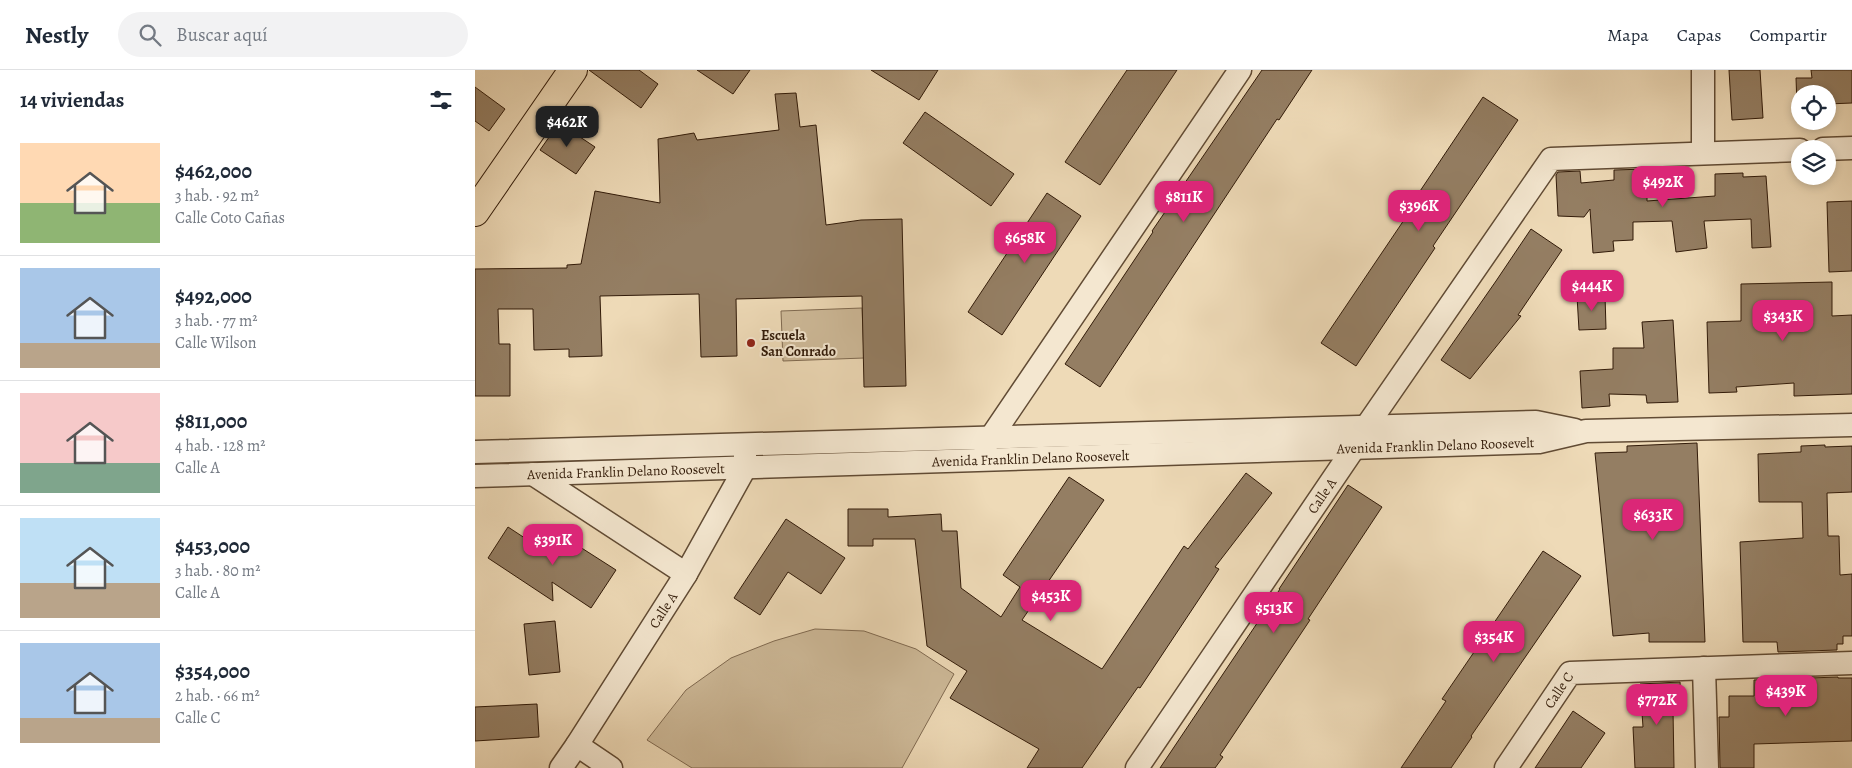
<!DOCTYPE html>
<html lang="es">
<head>
<meta charset="utf-8">
<style>
  :root { --surface:#fff; --page:#f2f2f3; --text:#1f2937; --muted:#747a83; --line:#e0e1e3; --accent:#db2777 }
  body { margin:0; font-family:Alegreya,serif; background:var(--page); color:var(--text); height:100vh; display:flex; flex-direction:column; font-size:19px; white-space:nowrap }
  * { box-sizing:border-box; margin:0 }
  p { font-size:16px; color:var(--muted) }
  .icon { flex:none; width:28px; height:28px; fill:none; stroke:currentColor; stroke-width:2; stroke-linecap:round; stroke-linejoin:round }
  .map { position:relative; flex:1; overflow:hidden }
  .details { display:flex; flex-direction:column; background:var(--surface); width:475px }
  .details>* { flex:none }
  .fabs { position:absolute; left:1316px; top:15px; display:grid; gap:10px }
  .fabs a { display:grid; place-items:center; width:45px; height:45px; border-radius:50%; background:var(--surface); box-shadow:0 2px 8px #0003; font-size:25px }
  .price { position:absolute; translate:-50% -42px; padding:0 11px; border-radius:10px; background:var(--accent); color:#fff; font-size:16px; line-height:32px; filter:drop-shadow(0 1px 2px #0008) }
  .price::after { content:''; position:absolute; left:50%; top:30px; width:15px; height:11px; margin-left:-8px; background:inherit; clip-path:polygon(0 0,100% 0,50% 100%) }
  .price.on { background:#222; color:#fff }
  ul { padding:0; list-style:none }
  li { display:flex; align-items:center; gap:15px; height:125px; padding:0 20px }
  li+li { border-top:1px solid var(--line) }
  li span { display:grid; place-items:center; flex:none; width:140px; height:100px; border-radius:0px; color:#555 }
  li>.icon { margin-inline-start:auto }
  span .icon { width:60px; height:60px; fill:#fffc; stroke-width:1 }
  li b { font-size:21px }
  h2 { display:flex; justify-content:space-between; align-items:center; height:60px; padding:0 20px; font-size:21px }
  header { display:flex; align-items:center; gap:30px; box-sizing:border-box; height:70px; padding:0 25px; background:var(--surface); border-bottom:1px solid var(--line) }
  header strong { font-size:24px }
  nav { display:flex; gap:28px; margin-inline-start:auto; font-size:18px }
  .search { width:350px; height:45px; background:var(--page); display:flex; align-items:center; gap:12px; box-sizing:border-box; padding:0 18px; border-radius:28px; color:var(--muted); font-size:19px }
  main { display:flex; flex:1; min-height:0 }
  .map>svg:first-child { display:block }
  .green { fill:#ceba99; stroke:#806a51 }
  .building { fill:#947e63; stroke:#321b09 }
  .lines { fill:none; stroke-linecap:round; stroke-linejoin:round }
  .minor-casing { stroke:#614b34; stroke-width:25 }
  .primary-casing { stroke:#321b09; stroke-width:30 }
  .minor { stroke:#f4e7d0; stroke-width:22 }
  .primary { stroke:#eedab7; stroke-width:28 }
  .poi-dot { fill:#8f2418; stroke:#f4e7d0; stroke-width:2 }
  .labels { text-anchor:middle; stroke-width:4; stroke-linejoin:round; paint-order:stroke }
  .poi-label { font-size:14px; font-weight:bold; fill:#321b09; stroke:#f4e7d0; text-anchor:start }
  .street-label { font-size:14px; fill:#321b09; stroke:#f4e7d0 }
</style>
</head>
<body>
<header>
<strong>Nestly</strong>
<div class="search"><svg class="icon" aria-label="search" viewBox="0 0 24 24"><circle cx="10" cy="10" r="6"/><path d="M15 15l6 6"/></svg>Buscar aquí</div>
<nav><a>Mapa</a><a>Capas</a><a>Compartir</a></nav>
</header>
<main>
<section class="details">
<h2>14 viviendas<svg class="icon" aria-label="filters" viewBox="0 0 24 24"><path d="M4 7h16M4 17h16"/><circle cx="9" cy="7" r="2"/><circle cx="15" cy="17" r="2"/></svg></h2>
<ul>
<li><span style="background:linear-gradient(#ffd9b3 60%,#8fb573 0)"><svg class="icon" aria-label="home" viewBox="0 0 24 24"><path d="M3 11l9-7 9 7M6 9v11h12V9"/></svg></span><div><b>$462,000</b><p>3 hab. · 92 m²</p><p>Calle Coto Cañas</p></div></li>
<li><span style="background:linear-gradient(#a9c7e8 75%,#b9a48a 0)"><svg class="icon" aria-label="home" viewBox="0 0 24 24"><path d="M3 11l9-7 9 7M6 9v11h12V9"/></svg></span><div><b>$492,000</b><p>3 hab. · 77 m²</p><p>Calle Wilson</p></div></li>
<li><span style="background:linear-gradient(#f6c9c9 70%,#7fa58c 0)"><svg class="icon" aria-label="home" viewBox="0 0 24 24"><path d="M3 11l9-7 9 7M6 9v11h12V9"/></svg></span><div><b>$811,000</b><p>4 hab. · 128 m²</p><p>Calle A</p></div></li>
<li><span style="background:linear-gradient(#bfe0f5 65%,#b9a48a 0)"><svg class="icon" aria-label="home" viewBox="0 0 24 24"><path d="M3 11l9-7 9 7M6 9v11h12V9"/></svg></span><div><b>$453,000</b><p>3 hab. · 80 m²</p><p>Calle A</p></div></li>
<li><span style="background:linear-gradient(#a9c7e8 75%,#b9a48a 0)"><svg class="icon" aria-label="home" viewBox="0 0 24 24"><path d="M3 11l9-7 9 7M6 9v11h12V9"/></svg></span><div><b>$354,000</b><p>2 hab. · 66 m²</p><p>Calle C</p></div></li>
</ul>
</section>
<div class="map">
<svg width="1377" height="698" viewBox="0 0 1377 698">
  <rect width="100%" height="100%" fill="#eedab7"/>
  <filter id="stains"><feTurbulence type="fractalNoise" baseFrequency=".004" numOctaves="4"/><feColorMatrix values="0 0 0 0 .2 0 0 0 0 .09 0 0 0 0 .02 0 0 0 .5 -.17"/></filter>
  <radialGradient id="worn" r=".72"><stop offset=".6" stop-color="#630" stop-opacity="0"/><stop offset="1" stop-color="#630" stop-opacity=".3"/></radialGradient>
  <!-- green -->
  <path class="green" d="M387 238 389 288 308 291 306 241Z
    M340 559 389 561 441 579 479 604 427 698H217L172 670 211 620 256 588 299 571Z"/>
  <!-- building -->
  <path class="building" d="M114 0H164L183 14 166 38Z
    M222 0H275L258 24Z
    M396 0H463L444 30Z
    M652 0H702L625 115 590 92Z
    M787 0H837L804 50 802 49 625 317 590 294 678 162 677 161Z
    M1254 0H1285L1288 48 1257 50Z
    M1336 0H1377V33L1352 34V24H1325V34L1322 35 1321 8H1337Z
    M0 17 30 39 14 61 0 51Z
    M321 23 325 57 341 55 351 155 386 150 427 149 431 316 389 317 387 226 261 229 262 286 226 287 224 224 125 226 127 286 94 287V279L59 280 58 239H23L24 274H35V326H0V199L92 198V195L106 194 120 121 185 133 183 69 219 63 222 70 304 60 300 24Z
    M1008 27 1043 50 958 176 960 178 881 296 846 273 931 147 929 145Z
    M450 42 539 104 516 136 428 73Z
    M84 53 120 77 101 104 65 80Z
    M1172 99V131L1240 126V104L1268 103V107L1291 106 1296 177 1277 178 1276 149 1229 151 1232 178 1201 182 1197 151 1158 152V170L1138 171 1139 181 1118 183 1115 139 1109 147 1083 146 1081 105 1083 102 1105 101 1106 113 1139 110V100Z
    M572 123 606 146 527 265 493 242Z
    M1377 131V201L1354 202 1352 132Z
    M1056 159 1087 180 1043 245 1046 246 995 309 966 290 1021 211Z
    M1357 212V246L1377 245V324L1319 326V313L1261 317 1262 322 1234 323 1232 252 1266 251V214Z
    M1130 225 1131 259 1104 260 1102 226Z
    M1198 250 1203 332 1172 333 1171 325 1134 324 1135 336 1107 338 1105 301 1138 299V278H1169L1167 252Z
    M1222 373 1230 572H1174V563L1138 566 1120 383 1152 382V376Z
    M1350 375V377L1377 376V422L1352 423 1353 466H1364L1365 505 1377 504V566H1368V574H1362V580L1303 582 1302 572H1268L1265 472 1328 468 1327 432H1284L1283 384 1326 382V376Z
    M771 403 797 423 740 497 744 499 665 618 663 617 607 698H552L564 679 475 628 492 601 452 576 440 469H398V476H373V439H413V447L466 444 467 461H482L486 518 526 547 545 517 528 505 594 407 629 430 547 550 627 599 709 476 713 479Z
    M873 415 907 437 833 549 835 550 745 685 748 687 740 698H685L805 519H804Z
    M311 449 370 488 346 524 313 502 285 545 259 528Z
    M33 457 68 480 80 461 141 500 116 538 77 512 78 531 13 488Z
    M1068 481 1106 506 996 666 997 667 976 698H926L971 631 967 629Z
    M80 551 85 602 54 605 49 554Z
    M1363 607V608H1377V671L1279 674V698H1245L1244 647H1254V626H1279V610Z
    M1205 612 1207 640H1198L1199 698H1160L1158 657H1168L1165 614Z
    M62 634 64 667 0 671V637Z
    M1098 641 1130 663 1106 698H1060Z"/>
  <g class="lines">
    <defs>
      <g id="minor">
        <path d="M1348 79 1377 78"/>
        <path d="M1228 83V0"/>
        <path d="M510 376 765 0"/>
        <path d="M0 382 1061 352 1100 360"/>
        <path d="M58 404 211 504"/>
        <path id="s1" d="M0 406 1064 372 1111 361 1377 355"/>
        <path d="M1229 598 1232 698"/>
        <path d="M102 675 136 698"/>
        <path id="s2" d="M86 698 102 675 211 504 270 398V385"/>
        <path id="s3" d="M662 698 879 378 891 357 1076 89 1325 80"/>
        <path id="s4" d="M1031 698 1095 603 1377 593"/>
      </g>
      <path id="primary" d="M0 142 98 0"/>
    </defs>
    <!-- minor casing -->
    <use href="#minor" class="minor-casing"/>
    <!-- primary casing -->
    <use href="#primary" class="primary-casing"/>
    <!-- minor -->
    <use href="#minor" class="minor"/>
    <!-- primary -->
    <use href="#primary" class="primary"/>
  </g>
  <!-- markers -->
  <circle class="poi-dot" cx="276" cy="273" r="5"/>
  <g class="labels">
    <!-- poi labels -->
    <g class="poi-label">
      <text x="286" y="270">Escuela<tspan x="286" dy="16">San Conrado</tspan></text>
    </g>
    <!-- street labels -->
    <g class="street-label">
      <text dy="5" stroke="none"><textPath href="#s1" startOffset="961">Avenida Franklin Delano Roosevelt</textPath></text>
      <text dy="5" stroke="none"><textPath href="#s1" startOffset="556">Avenida Franklin Delano Roosevelt</textPath></text>
      <text dy="5" stroke="none"><textPath href="#s1" startOffset="151">Avenida Franklin Delano Roosevelt</textPath></text>
      <text dy="5" stroke="none"><textPath href="#s3" startOffset="329">Calle A</textPath></text>
      <text dy="5" stroke="none"><textPath href="#s2" startOffset="188">Calle A</textPath></text>
      <text dy="5" stroke="none"><textPath href="#s4" startOffset="94">Calle C</textPath></text>
    </g>
  </g>
  <rect width="100%" height="100%" filter="url(#stains)"/>
  <rect width="100%" height="100%" fill="url(#worn)"/>
</svg>
<div class="fabs">
<a><svg class="icon" aria-label="locate" viewBox="0 0 24 24"><circle cx="12" cy="12" r="6"/><path d="M12 2v4M12 18v4M2 12h4M18 12h4"/></svg></a>
<a><svg class="icon" aria-label="layers" viewBox="0 0 24 24"><path d="M12 4l9 5-9 5-9-5zM3 14l9 5 9-5"/></svg></a>
</div>
<b class="price on" style="left:92px;top:78px">$462K</b>
<b class="price" style="left:1188px;top:138px">$492K</b>
<b class="price" style="left:709px;top:153px">$811K</b>
<b class="price" style="left:944px;top:162px">$396K</b>
<b class="price" style="left:550px;top:194px">$658K</b>
<b class="price" style="left:1117px;top:242px">$444K</b>
<b class="price" style="left:1308px;top:272px">$343K</b>
<b class="price" style="left:1178px;top:471px">$633K</b>
<b class="price" style="left:78px;top:496px">$391K</b>
<b class="price" style="left:576px;top:552px">$453K</b>
<b class="price" style="left:799px;top:564px">$513K</b>
<b class="price" style="left:1019px;top:593px">$354K</b>
<b class="price" style="left:1311px;top:647px">$439K</b>
<b class="price" style="left:1182px;top:656px">$772K</b>
</div>
</main>
</body>
</html>
